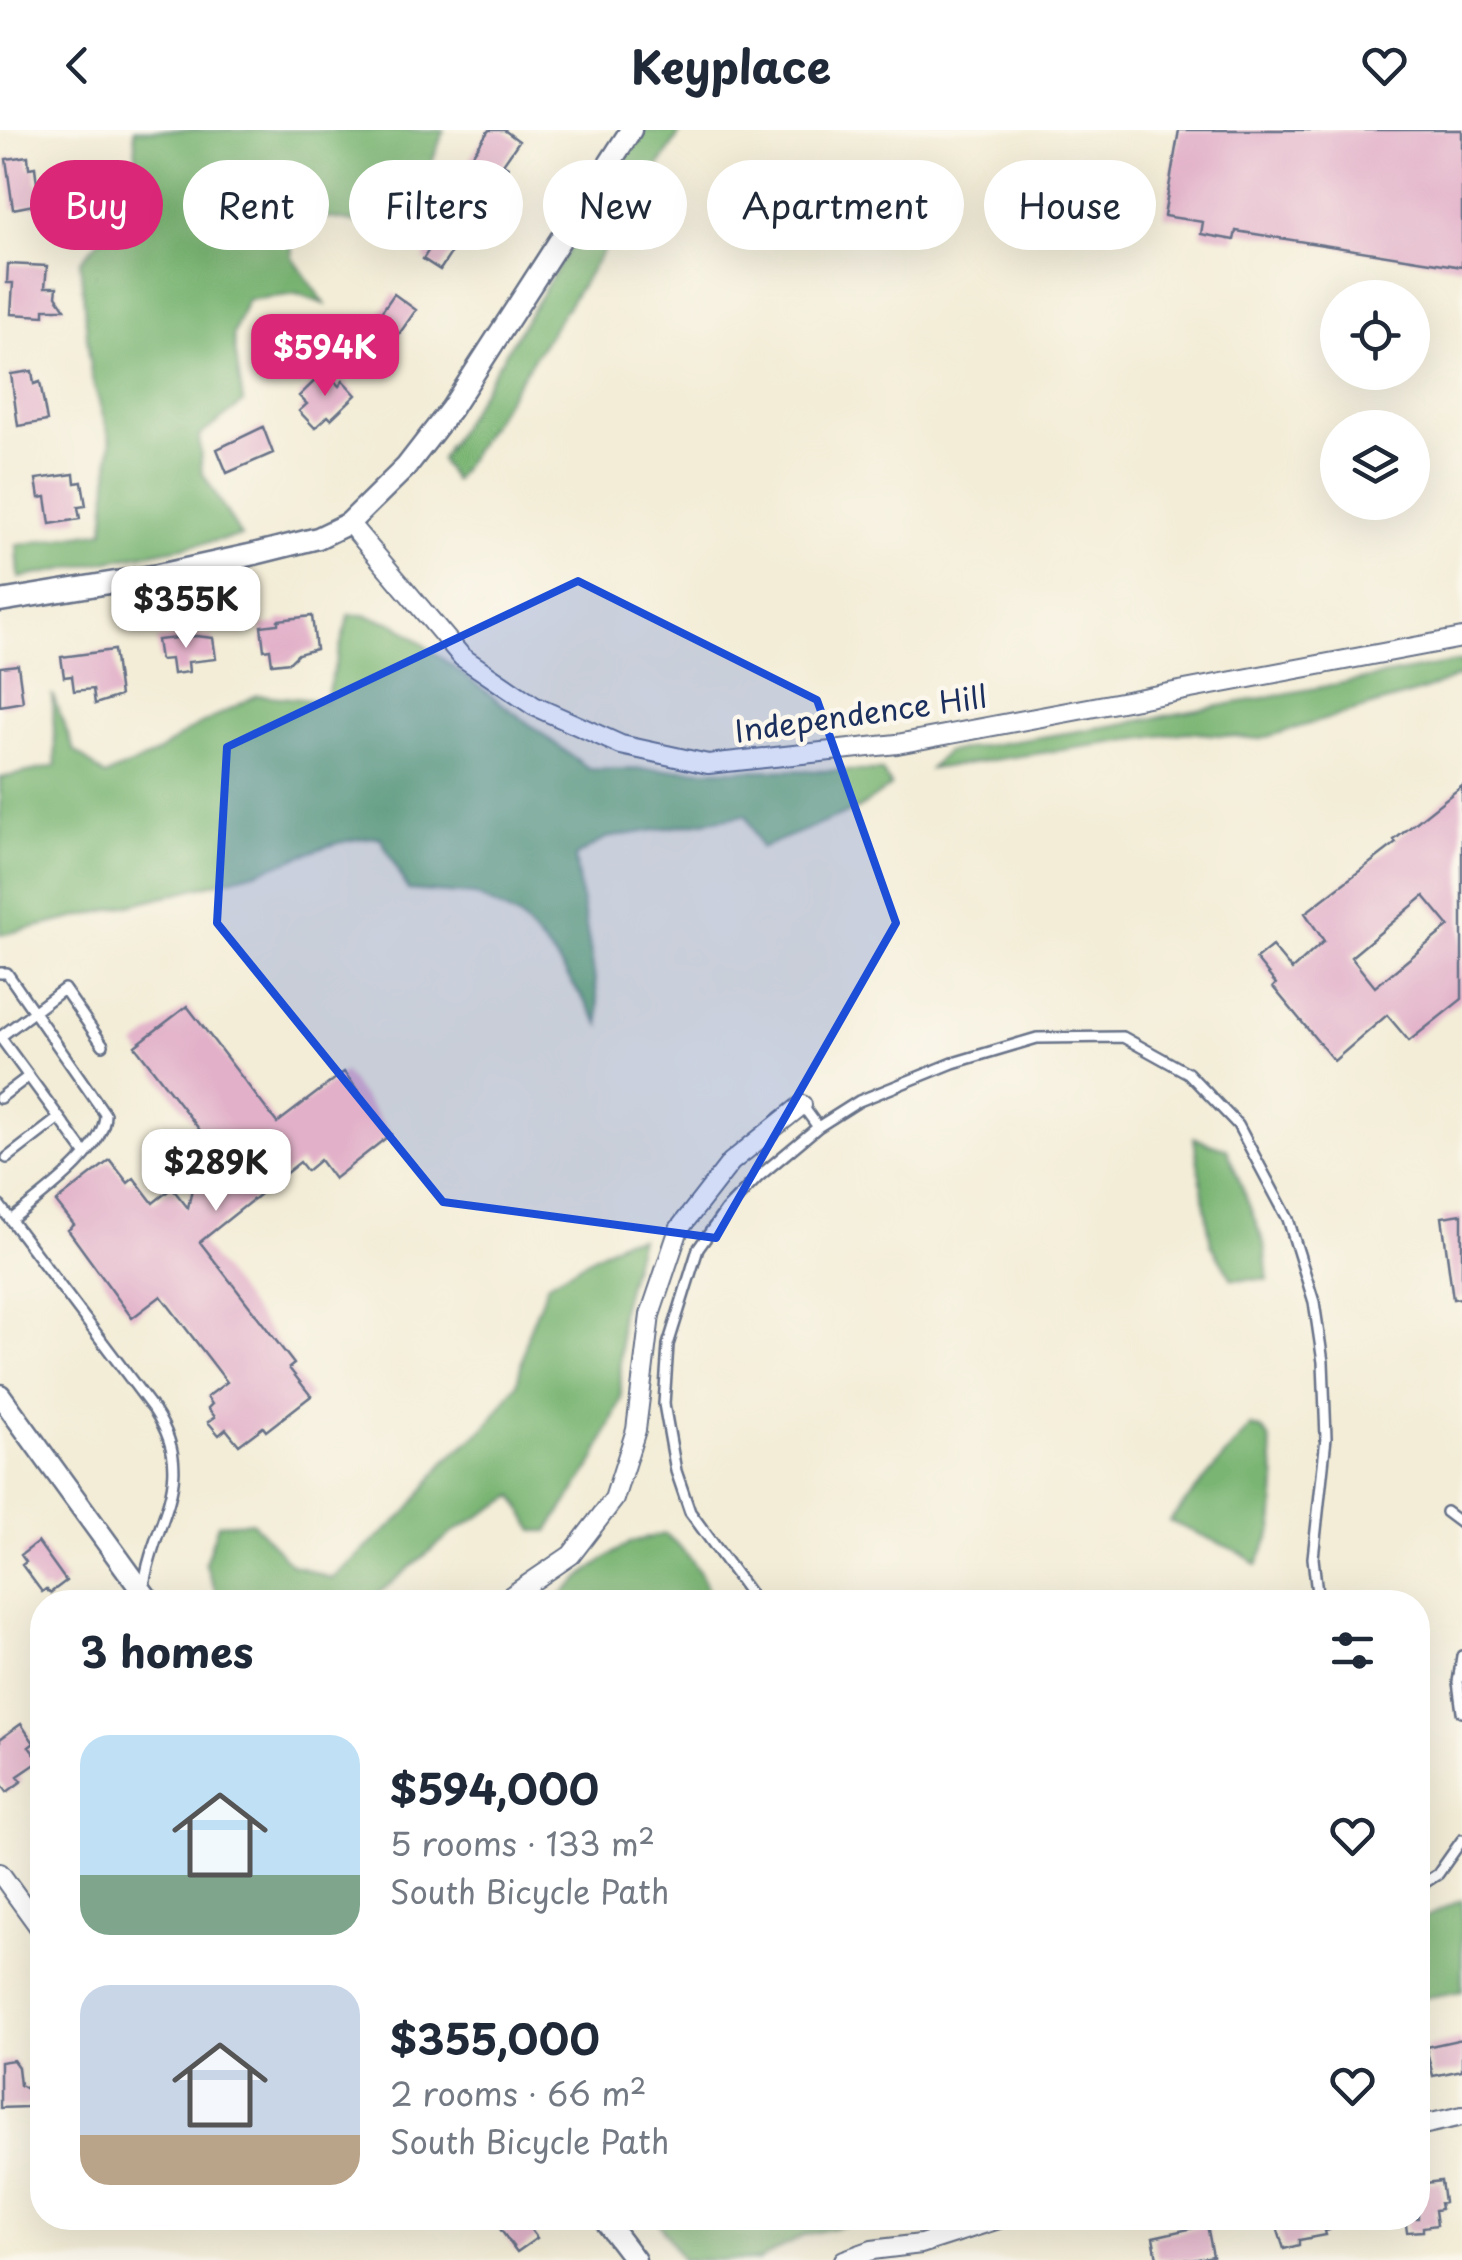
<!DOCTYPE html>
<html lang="en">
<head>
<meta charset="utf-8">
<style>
  :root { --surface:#fff; --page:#f6f6f7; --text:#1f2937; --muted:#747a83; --accent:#db2777 }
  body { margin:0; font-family:"Playpen Sans",sans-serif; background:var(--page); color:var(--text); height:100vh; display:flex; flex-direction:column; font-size:38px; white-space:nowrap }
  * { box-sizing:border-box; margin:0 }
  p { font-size:32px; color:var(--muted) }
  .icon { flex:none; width:55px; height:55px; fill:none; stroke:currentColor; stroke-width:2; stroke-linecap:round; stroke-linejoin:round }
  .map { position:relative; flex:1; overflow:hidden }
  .details { position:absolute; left:30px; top:1460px; width:1400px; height:640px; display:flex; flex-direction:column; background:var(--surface); border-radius:40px; box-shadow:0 10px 40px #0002 }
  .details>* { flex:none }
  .hud { position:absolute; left:30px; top:30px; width:1402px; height:90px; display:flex; gap:20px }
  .tools { position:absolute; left:1320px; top:150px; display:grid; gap:20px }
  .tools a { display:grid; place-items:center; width:110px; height:110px; border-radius:50%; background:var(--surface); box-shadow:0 10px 40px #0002; font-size:50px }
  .price { position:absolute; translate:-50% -85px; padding:0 22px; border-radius:20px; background:#fff; color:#222; font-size:32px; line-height:65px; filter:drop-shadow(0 2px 5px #0008) }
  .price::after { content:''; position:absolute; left:50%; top:60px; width:30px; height:22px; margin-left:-15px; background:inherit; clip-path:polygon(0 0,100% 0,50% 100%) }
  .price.on { background:var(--accent); color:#fff }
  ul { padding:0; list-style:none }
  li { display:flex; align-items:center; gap:30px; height:250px; padding:0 50px }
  li span { display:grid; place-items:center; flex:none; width:280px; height:200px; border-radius:30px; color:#555 }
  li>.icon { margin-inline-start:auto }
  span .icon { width:120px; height:120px; fill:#fffc; stroke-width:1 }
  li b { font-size:42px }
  h2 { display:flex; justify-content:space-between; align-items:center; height:120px; padding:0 50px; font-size:42px }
  .pill { padding:0 35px; border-radius:45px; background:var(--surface); box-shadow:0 10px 40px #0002; font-size:35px; line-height:90px }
  .pill.on { background:var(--accent); color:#fff }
  header { display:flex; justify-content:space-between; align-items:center; height:130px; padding:0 50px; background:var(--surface); font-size:45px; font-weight:700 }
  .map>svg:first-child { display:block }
  .forest { fill:#7ab573; stroke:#4a7268; stroke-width:2.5 }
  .building { fill:#e2b1c9; fill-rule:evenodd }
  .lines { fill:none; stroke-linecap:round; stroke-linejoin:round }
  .service-casing { stroke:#677288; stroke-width:14 }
  .minor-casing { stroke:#677288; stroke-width:22 }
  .tertiary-casing { stroke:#677288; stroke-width:25 }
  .service { stroke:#fff; stroke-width:9 }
  .minor { stroke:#fff; stroke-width:18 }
  .tertiary { stroke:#fff; stroke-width:20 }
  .marked { fill:#1d4ed8; fill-opacity:0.2; stroke:#1d4ed8; stroke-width:8; stroke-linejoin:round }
  .labels { text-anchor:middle; stroke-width:9; stroke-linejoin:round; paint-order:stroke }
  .street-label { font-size:30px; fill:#1b2f5e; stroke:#fbf7ec }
</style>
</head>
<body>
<header><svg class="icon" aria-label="back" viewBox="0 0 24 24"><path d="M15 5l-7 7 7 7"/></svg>Keyplace<svg class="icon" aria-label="heart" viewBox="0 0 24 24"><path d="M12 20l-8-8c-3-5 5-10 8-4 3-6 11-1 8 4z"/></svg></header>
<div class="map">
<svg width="1462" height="2130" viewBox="0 0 1462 2130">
  <rect width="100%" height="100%" fill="#fbf7ec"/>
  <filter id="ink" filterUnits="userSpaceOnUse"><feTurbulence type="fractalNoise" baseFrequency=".01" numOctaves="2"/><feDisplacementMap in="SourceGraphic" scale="20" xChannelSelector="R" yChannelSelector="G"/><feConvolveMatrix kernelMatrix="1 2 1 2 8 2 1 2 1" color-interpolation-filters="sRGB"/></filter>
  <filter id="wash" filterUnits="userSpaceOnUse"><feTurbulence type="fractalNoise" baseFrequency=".0048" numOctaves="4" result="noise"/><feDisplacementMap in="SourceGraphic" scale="40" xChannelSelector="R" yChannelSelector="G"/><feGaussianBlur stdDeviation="2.25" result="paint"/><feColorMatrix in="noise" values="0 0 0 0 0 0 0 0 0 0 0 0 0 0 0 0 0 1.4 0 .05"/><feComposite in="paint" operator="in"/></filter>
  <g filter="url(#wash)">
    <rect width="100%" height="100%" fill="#f3edd7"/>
    <!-- forest -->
    <path class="forest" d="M134 0H444C426 46 430 56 378 62L370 95 309 84 290 93 292 127 325 174 297 164 247 170 233 205 243 273 199 306 202 342 241 406 19 448 17 415 104 401 111 312 91 245 80 132 139 64Z
      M642 0H682L454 351 440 330Z
      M349 485H364L396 494 589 639 882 641 891 656 858 679 761 718 746 685 606 708 575 727C582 783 596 837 600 894L556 829 520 788 475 765 408 760 380 707C336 707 297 730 255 742 170 766 86 786 0 805V648L56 636 52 564 74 620 105 646 152 626 188 601 257 565 325 571Z
      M1462 531V545L1422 561 1259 609 1188 602 930 639 946 622 1116 595Z
      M1194 1008 1227 1019 1264 1113 1268 1150 1232 1149 1211 1114Z
      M640 1108 620 1184 621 1269 595 1330 548 1401H534L514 1366 453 1402 368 1472H220L205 1433 218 1394 252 1392 291 1434 332 1449 409 1380 445 1331 485 1298 517 1254 528 1203 548 1153 625 1109Z
      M1251 1296 1263 1300 1269 1308 1276 1351 1273 1399 1257 1435 1242 1423 1169 1391Z
      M665 1404C689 1423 704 1442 711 1472H553L596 1435 631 1412Z
      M1462 1769V1861L1418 1869V1791Z
      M656 2088H873L805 2105 759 2130H682Z"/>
    <g id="blocks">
      <!-- building -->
      <path class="building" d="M489 0H504L519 11 503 34 508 37 497 53 467 33Z
        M1179 0H1462V137L1236 101 1234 110 1201 104 1203 92 1164 86Z
        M28 26 29 38 35 37 37 54 52 52 54 71 13 79 6 29Z
        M447 79 470 94 440 140 423 129 430 118 425 114Z
        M8 134 47 136 45 157H57L56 166 65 179H44V186L11 184 13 153H7Z
        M394 164 416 180 385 224 369 213 377 202 370 198Z
        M32 241 34 254 40 252 47 291 18 296 11 244Z
        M325 241 339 256 343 251 356 265 331 289 328 286 315 298 299 281 307 274 299 266Z
        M263 297 273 323 227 343 217 319Z
        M74 344 75 353 82 352 86 376 78 377 80 389 50 394 46 367 39 368 36 349Z
        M312 486 316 519 298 524 290 532 272 534 270 519 264 520 261 496 278 494V490Z
        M196 506 213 508 216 529 188 532 189 542 173 544 171 529 160 530 157 510Z
        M114 520 120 566 95 574 93 559 74 561 72 546 64 547 61 527Z
        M18 535 23 572 0 576V537Z
        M1462 656V869L1409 911 1387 885 1334 931 1273 857 1276 854 1256 829 1272 816 1292 840 1324 811 1305 783 1396 713 1394 710ZM1424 766 1449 796 1375 857 1351 827Z
        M187 876 277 993 344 942 391 1004 334 1049 320 1030 307 1041 300 1032 200 1112 294 1234 289 1238 311 1266 266 1301 263 1297 239 1315 226 1299 219 1305 208 1292 215 1287 208 1278 212 1274 207 1267 227 1252 161 1166 132 1188 68 1100 74 1095 56 1072 110 1030 128 1053 134 1048 153 1073 172 1058 188 1078 196 1039 216 1021 135 916Z
        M1462 1084V1168L1453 1169 1442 1087Z
        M38 1412 66 1451 50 1463 46 1459 42 1462 22 1435 26 1432 21 1425Z
        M21 1594 34 1613 29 1617 40 1631 18 1646 22 1651 7 1662 0 1652V1609Z
        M1462 1909V1940L1433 1946 1426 1917Z
        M13 1930 18 1937 20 1955 30 1961 32 1970 27 1977 0 1978V1932Z
        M1441 2051 1444 2072 1440 2073 1441 2079 1435 2080 1437 2095 1423 2097V2101L1407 2102 1405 2088H1418V2054Z
        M492 2088H522L537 2108 517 2122Z
        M1274 2088H1326L1329 2100 1325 2101 1326 2105 1299 2110V2115L1284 2119Z
        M1207 2095 1213 2126 1192 2130 1157 2128 1153 2107Z"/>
    </g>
  </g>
  <g filter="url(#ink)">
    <use href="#blocks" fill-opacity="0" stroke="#677288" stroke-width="2.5"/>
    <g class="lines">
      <defs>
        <path id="service" d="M0 843H7L105 984C105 1022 39 1067 11 1090
          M0 907 64 859 103 915
          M0 907 85 1023
          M0 968 29 946
          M802 975 818 997
          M7 1028 59 988
          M0 1076 154 1280C200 1349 153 1389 144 1456
          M1446 1382 1462 1394
          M756 1472 690 1382 676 1341 664 1274 668 1215 698 1119 725 1081 758 1047 818 997 859 971 953 933 1037 908 1123 907 1188 943 1238 995 1288 1089 1314 1172 1323 1232 1326 1308 1313 1428 1318 1472
          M1462 1526 1458 1552 1462 1582
          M1418 1757 1438 1744 1462 1710"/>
        <path id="minor" d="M349 393 462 527 534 576 621 615 708 634 897 614 1462 508
          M502 1472 571 1425 614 1369 636 1300 650 1185 679 1099 731 1032 802 975
          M0 1743 42 1801
          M1418 1996 1462 1986
          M844 2130 872 2120 921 2114 1002 2088"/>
        <path id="tertiary" d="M0 471 158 445 254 424 318 408 349 393 406 337 451 279 631 0
          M0 1265 150 1472
          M603 2088 635 2130"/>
      </defs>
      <!-- service casing -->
      <use href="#service" class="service-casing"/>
      <!-- minor casing -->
      <use href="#minor" class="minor-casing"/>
      <!-- tertiary casing -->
      <use href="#tertiary" class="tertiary-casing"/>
      <!-- service -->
      <use href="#service" class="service"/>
      <!-- minor -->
      <use href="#minor" class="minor"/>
      <!-- tertiary -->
      <use href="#tertiary" class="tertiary"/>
    </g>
  </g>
  <!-- marked area -->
  <path class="marked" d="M578 451 817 570 896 793 716 1108 443 1072 217 793 227 617Z"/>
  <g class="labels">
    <!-- street labels -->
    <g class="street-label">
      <text transform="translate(861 585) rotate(-8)" y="10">Independence Hill</text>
    </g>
  </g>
</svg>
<div class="tools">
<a><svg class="icon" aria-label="locate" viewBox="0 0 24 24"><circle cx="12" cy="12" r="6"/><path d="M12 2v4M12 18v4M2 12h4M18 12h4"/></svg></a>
<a><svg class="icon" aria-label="layers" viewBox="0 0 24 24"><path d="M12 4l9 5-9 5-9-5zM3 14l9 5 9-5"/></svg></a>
</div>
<b class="price on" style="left:325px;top:269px">$594K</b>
<b class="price" style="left:186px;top:521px">$355K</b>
<b class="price" style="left:216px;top:1084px">$289K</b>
<div class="hud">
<a class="pill on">Buy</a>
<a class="pill">Rent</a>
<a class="pill">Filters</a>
<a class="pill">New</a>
<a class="pill">Apartment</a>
<a class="pill">House</a>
</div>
<section class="details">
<h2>3 homes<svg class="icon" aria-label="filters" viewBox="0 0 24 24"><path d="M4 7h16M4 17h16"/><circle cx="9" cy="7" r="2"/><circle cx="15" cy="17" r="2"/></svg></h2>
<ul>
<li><span style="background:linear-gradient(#bfe0f5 70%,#7fa58c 0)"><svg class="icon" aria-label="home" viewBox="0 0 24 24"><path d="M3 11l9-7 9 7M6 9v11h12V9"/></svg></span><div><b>$594,000</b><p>5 rooms · 133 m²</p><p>South Bicycle Path</p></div><svg class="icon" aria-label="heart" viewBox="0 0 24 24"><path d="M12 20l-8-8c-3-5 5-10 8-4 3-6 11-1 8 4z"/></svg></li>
<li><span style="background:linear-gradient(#c9d6e8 75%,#b9a48a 0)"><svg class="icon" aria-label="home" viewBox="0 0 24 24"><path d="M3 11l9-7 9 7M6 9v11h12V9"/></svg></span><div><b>$355,000</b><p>2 rooms · 66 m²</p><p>South Bicycle Path</p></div><svg class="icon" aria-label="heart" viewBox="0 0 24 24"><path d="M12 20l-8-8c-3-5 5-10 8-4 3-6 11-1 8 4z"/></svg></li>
</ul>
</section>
</div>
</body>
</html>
